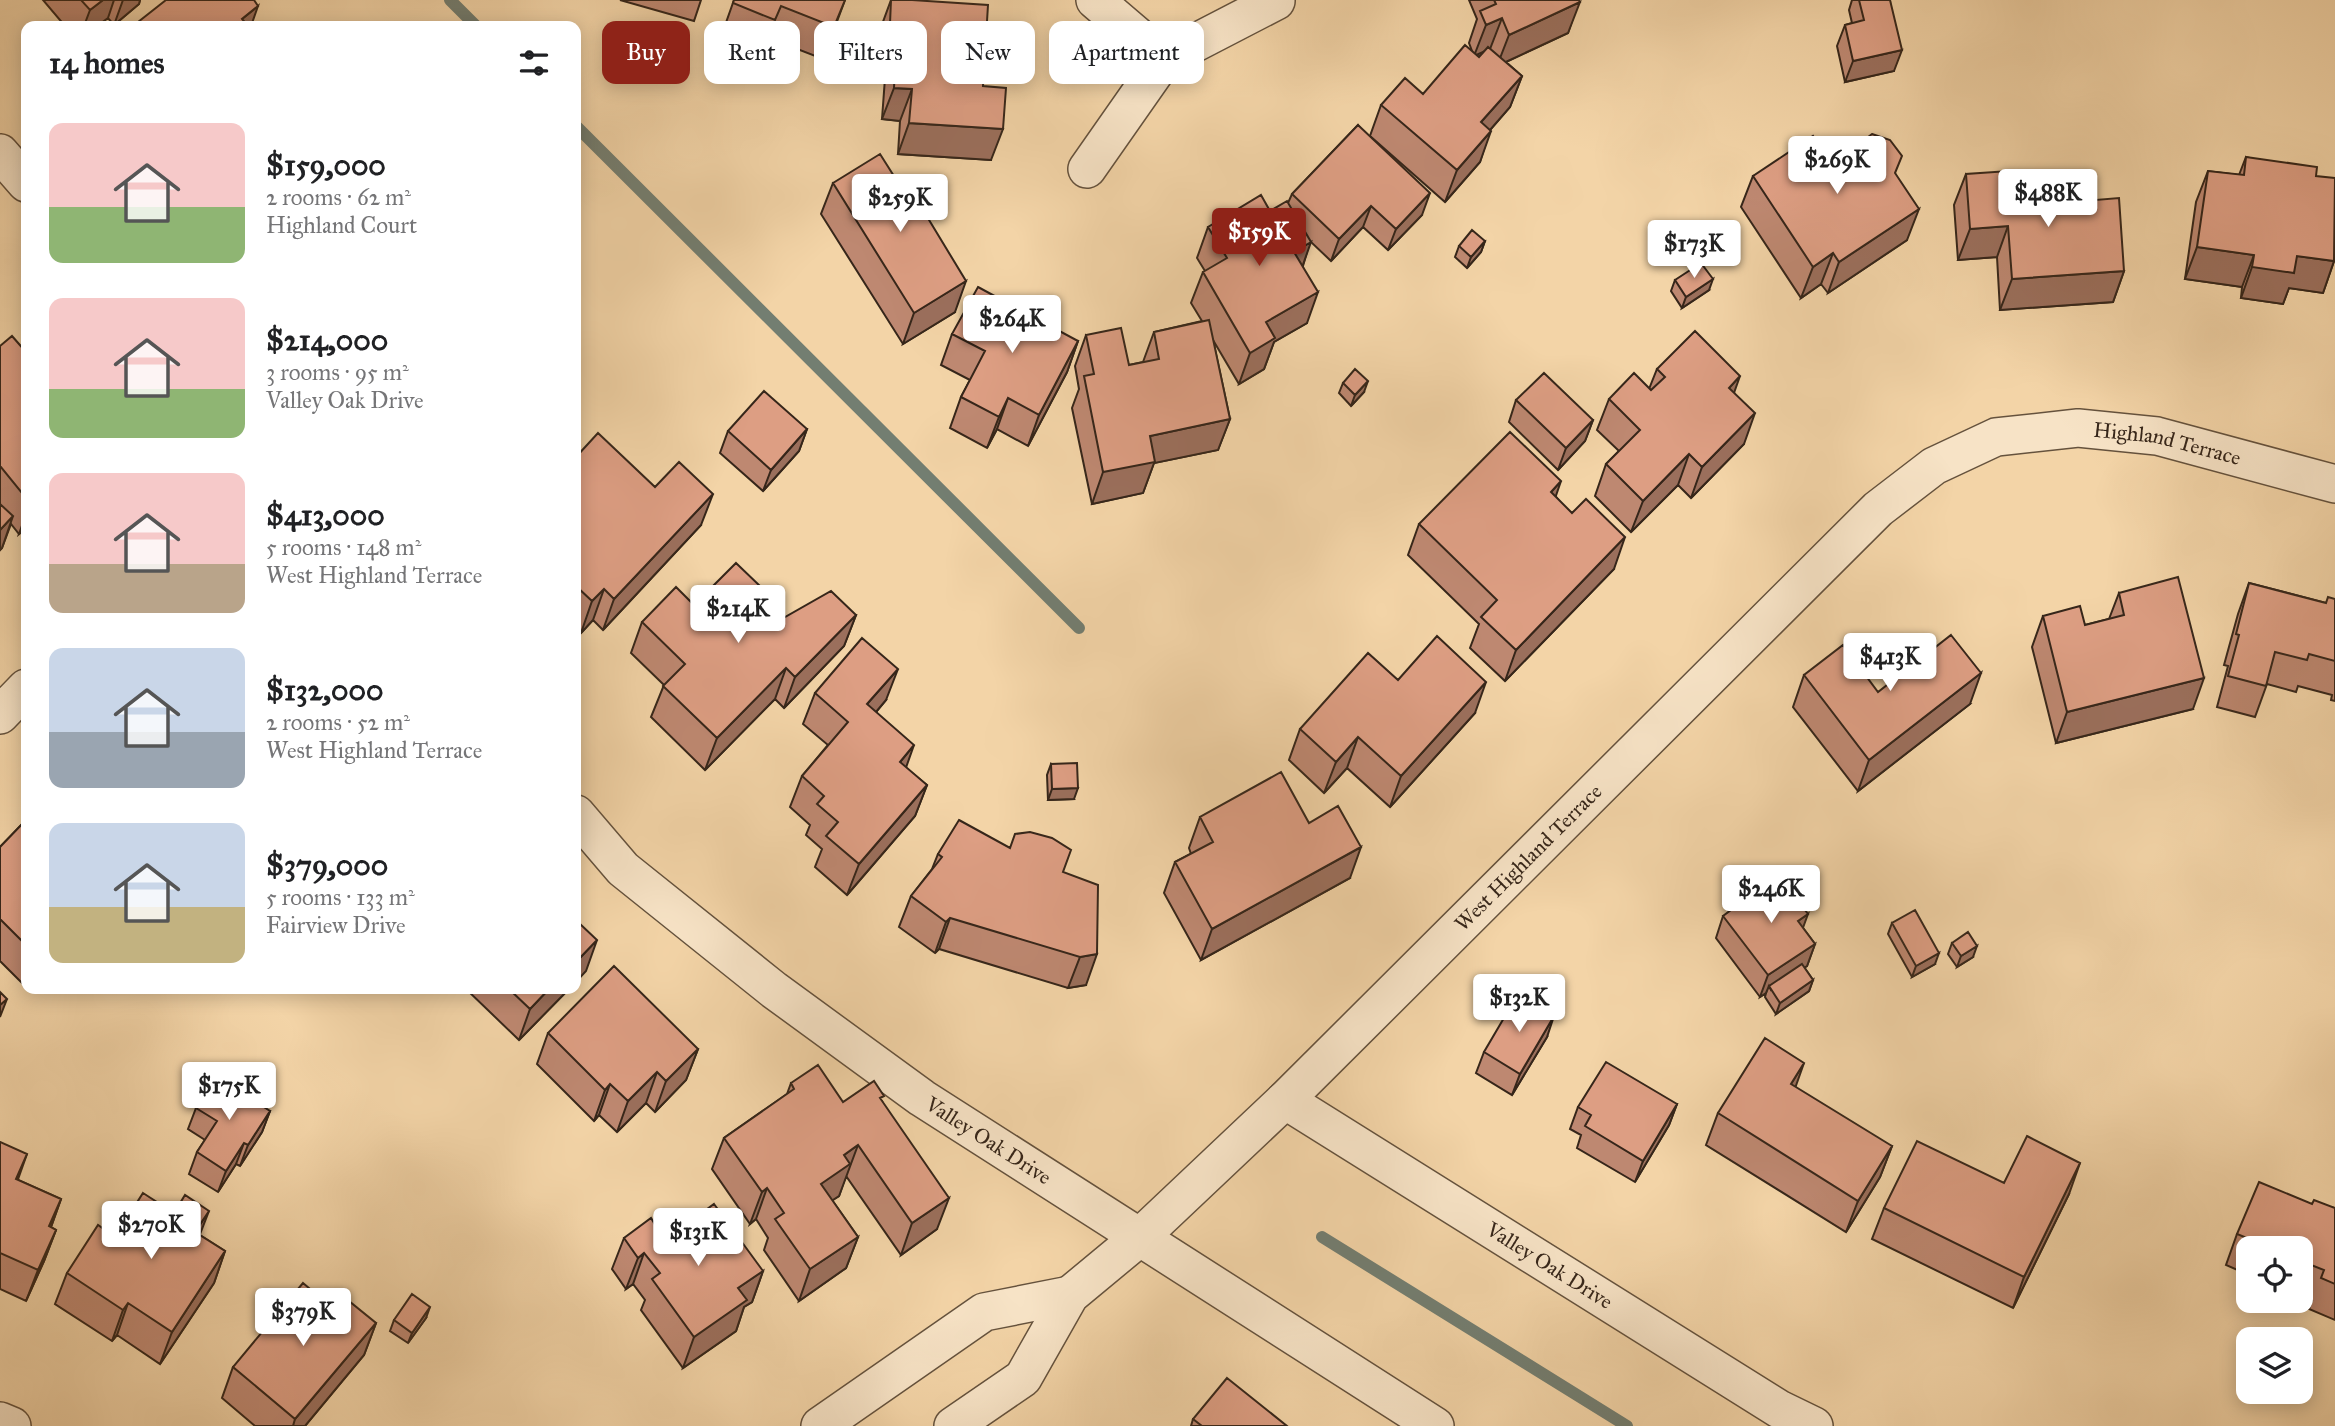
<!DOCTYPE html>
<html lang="en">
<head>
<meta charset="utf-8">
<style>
  :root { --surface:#fff; --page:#f6f6f6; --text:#202124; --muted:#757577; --accent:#8f2418 }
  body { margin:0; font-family:"IM FELL Great Primer",serif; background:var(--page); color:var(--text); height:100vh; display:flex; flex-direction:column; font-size:26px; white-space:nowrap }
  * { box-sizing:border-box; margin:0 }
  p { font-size:23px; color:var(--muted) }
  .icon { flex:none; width:38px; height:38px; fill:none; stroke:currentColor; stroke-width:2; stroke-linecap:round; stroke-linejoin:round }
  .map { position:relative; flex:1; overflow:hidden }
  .side { position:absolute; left:21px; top:21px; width:560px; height:973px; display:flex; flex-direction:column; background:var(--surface); border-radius:14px; box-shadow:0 4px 18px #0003 }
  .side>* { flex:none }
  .top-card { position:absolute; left:602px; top:21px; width:665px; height:63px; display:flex; gap:14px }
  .controls { position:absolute; left:2236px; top:1236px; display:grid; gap:14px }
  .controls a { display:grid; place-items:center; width:77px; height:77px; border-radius:14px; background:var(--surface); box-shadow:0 4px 18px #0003; font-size:35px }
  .price { position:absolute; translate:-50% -60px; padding:0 16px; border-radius:7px; background:#fff; color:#222; font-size:23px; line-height:46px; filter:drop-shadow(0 2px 4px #0008) }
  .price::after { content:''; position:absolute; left:50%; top:42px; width:21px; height:16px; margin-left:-10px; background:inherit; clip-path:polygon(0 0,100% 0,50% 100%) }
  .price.active { background:var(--accent); color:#fff }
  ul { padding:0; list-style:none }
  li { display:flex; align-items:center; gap:21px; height:175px; padding:0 28px }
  li span { display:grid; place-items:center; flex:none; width:196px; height:140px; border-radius:14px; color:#555 }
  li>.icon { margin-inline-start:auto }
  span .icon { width:84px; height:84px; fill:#fffc; stroke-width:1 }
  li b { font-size:30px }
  h2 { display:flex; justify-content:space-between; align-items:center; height:84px; padding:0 28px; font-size:30px }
  .chip { padding:0 24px; border-radius:14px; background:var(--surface); box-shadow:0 4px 18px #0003; font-size:24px; line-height:63px }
  .chip.active { background:var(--accent); color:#fff }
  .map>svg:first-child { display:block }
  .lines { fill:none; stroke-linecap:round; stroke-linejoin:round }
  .stream { stroke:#737e71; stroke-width:12 }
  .minor-casing { stroke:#65523d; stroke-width:40 }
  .minor { stroke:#f7e3c6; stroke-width:37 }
  .wall { fill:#be8871; stroke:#36261a; stroke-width:2 }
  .shaded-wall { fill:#9b6f5c; stroke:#36261a; stroke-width:2 }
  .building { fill:#dd9e83; stroke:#36261a; stroke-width:2 }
  .labels { text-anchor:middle; stroke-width:7; stroke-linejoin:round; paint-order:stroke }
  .street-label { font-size:21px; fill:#36261a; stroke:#f7e3c6 }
</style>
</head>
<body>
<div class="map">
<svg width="2335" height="1426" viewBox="0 0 2335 1426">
  <rect width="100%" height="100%" fill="#f3d4a7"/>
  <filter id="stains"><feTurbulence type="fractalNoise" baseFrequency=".00286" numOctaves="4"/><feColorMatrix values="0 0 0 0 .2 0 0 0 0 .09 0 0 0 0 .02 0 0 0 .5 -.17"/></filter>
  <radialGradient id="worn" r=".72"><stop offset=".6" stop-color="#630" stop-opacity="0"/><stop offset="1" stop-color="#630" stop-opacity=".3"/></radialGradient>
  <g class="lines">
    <!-- stream -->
    <path class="stream" d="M450 0 476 26
      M576 126 1079 628
      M1322 1237 1627 1426"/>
    <defs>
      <g id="minor">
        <path d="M1095 0 1164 59"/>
        <path d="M0 153 26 183"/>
        <path d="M1087 169 1164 59 1276 1"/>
        <path d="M0 715 26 688"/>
        <path id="s1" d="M576 814 623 869 774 990 922 1098 1435 1426"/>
        <path id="s2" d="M1285 1100 1779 1409 1814 1426"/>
        <path d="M0 1421 12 1426"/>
        <path d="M820 1426 984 1312 1070 1295"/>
        <path id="s3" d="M953 1426 1023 1378 1070 1295 1140 1237 1285 1100 1878 509 1934 466 1996 437 2078 428 2157 436 2335 484"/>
      </g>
    </defs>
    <!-- minor casing -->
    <use href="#minor" class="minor-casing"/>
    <!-- minor -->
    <use href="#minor" class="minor"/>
  </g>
  <!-- wall -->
  <path class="wall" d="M43 0H140L139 4 114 25 108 18 97 26H65Z
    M620 0H701L694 21Z
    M734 0H845L823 59 769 38 764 51 722 34Z
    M891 0 983 86 991 160 898 154 900 121 882 119 885 78H877L880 30Z
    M1469 0H1579L1568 33 1506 62 1522 76 1510 107 1490 130 1480 162 1445 202 1370 136 1381 105 1423 94 1472 51 1469 43 1477 19Z
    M1852 0H1890L1894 71 1845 82 1837 46 1845 25 1852 23 1849 10Z
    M1358 125 1422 215 1388 250 1363 227 1331 261 1310 241 1303 266 1307 323 1274 342 1264 369 1239 384 1213 340 1230 419 1218 450 1154 463 1143 493 1092 504 1072 408 1079 389 1075 366 1086 335 1129 365 1143 362 1154 332 1202 321 1191 303 1203 272 1205 271 1197 258 1208 227 1270 211 1288 203 1292 194Z
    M2246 157 2316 176 2334 261 2323 293 2289 288 2283 304 2241 298 2242 287 2185 279 2196 202 2208 171 2239 175Z
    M1832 164 1895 173 1907 240 1828 293 1821 284 1801 298 1741 207 1753 176Z
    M1966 174 2012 200 2060 203 2124 271 2113 302 2000 310 1997 257 1958 260 1954 205Z
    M833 183 918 214 955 312 903 344 821 214Z
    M1485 241 1481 252 1467 268 1455 257 1459 246Z
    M1675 280 1709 290 1682 308 1671 291Z
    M952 334 1078 341 1067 372 1028 446 997 429 987 448 950 428 961 397 970 380 941 365Z
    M0 346 26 352V528L19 534 11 524 2 548 0 550Z
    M1657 369 1734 392 1744 444 1691 498 1678 485 1631 532 1595 496 1606 464 1619 451 1597 430 1609 399 1649 389Z
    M1343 383 1364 392 1351 406 1339 393Z
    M1516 400 1593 420 1585 441 1558 470 1509 422Z
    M807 429 799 451 763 491 720 453 728 431Z
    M576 457 655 487 701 525 603 630 593 620 581 633 576 628Z
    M1556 497 1614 569 1505 681 1470 648 1479 624 1408 555 1419 524Z
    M2249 583 2326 603 2335 599V701L2331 700 2332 695 2298 686 2296 692 2267 684 2255 717 2217 707 2228 666 2224 665 2238 614Z
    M761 587 756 600 778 621 856 615 844 646 784 708 775 699 705 770 651 717 664 685 631 653 642 622 694 605Z
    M2119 593 2193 709 2056 743 2032 647 2043 616 2085 625 2109 619Z
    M1804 675 1878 692 1970 704 1858 791 1793 707Z
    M1398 680 1475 713 1390 807 1347 768 1324 793 1289 760 1300 729Z
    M815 693 886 700 876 712 906 768 927 785 915 816 847 895 815 867 822 849 806 835 810 825 790 807 802 776 828 745 803 724Z
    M1051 764 1074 799 1048 800 1047 775Z
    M1200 817 1309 823 1350 878 1201 960 1164 893 1175 862 1191 854 1189 848Z
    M26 820V978L22 983 0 961V847Z
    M1010 848 1063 872 1086 985 1068 988 939 949 935 953 899 927 911 896 932 869 938 854Z
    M1723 916 1803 928 1815 944 1807 966 1804 967 1813 980 1809 991 1776 1014 1765 997 1766 993 1760 997 1716 938Z
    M1892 923 1935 964 1912 977 1888 934Z
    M1952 943 1973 957 1957 967 1948 954Z
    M466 989H569L519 1040Z
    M548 1033 698 1049 686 1080 655 1112 646 1103 617 1132 599 1115 594 1121 537 1064Z
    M1547 1037 1512 1095 1476 1073 1484 1052Z
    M791 1083 843 1102 882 1101 937 1229 901 1255 846 1176 839 1196 832 1200 858 1237 846 1268 799 1301 764 1250 768 1238 756 1219 750 1224 712 1169 724 1138 787 1094Z
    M1677 1104 1669 1125 1635 1182 1577 1148 1581 1135 1570 1129 1578 1107Z
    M196 1108 270 1111 262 1132 240 1166 236 1164 218 1192 189 1174 197 1152 205 1140 188 1129Z
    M1718 1113 1892 1146 1880 1177 1846 1232 1706 1145Z
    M0 1142 18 1180 61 1199 51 1227 56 1230 44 1261 26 1301 0 1289Z
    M2004 1183 2069 1194 2013 1308 1872 1239 1884 1208Z
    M2312 1204 2335 1208V1320L2309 1309 2312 1301 2301 1297V1248H2249V1275L2226 1265 2237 1234Z
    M691 1221 763 1271 752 1302 744 1307 736 1331 683 1368 641 1310 645 1300 633 1284 626 1289 612 1269 624 1238 659 1231 684 1241Z
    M200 1235 225 1251 214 1283 160 1364 117 1335 112 1341 55 1304 67 1273 115 1237Z
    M329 1305 376 1323 364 1355 305 1426H255L222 1398 233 1367Z
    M426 1318 408 1343 390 1331 394 1320Z
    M1193 1419 1287 1426H1191Z"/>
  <!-- shaded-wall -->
  <path class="shaded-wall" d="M103 0H114L108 18 97 26H84L90 10Z
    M123 0H140L139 4 114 25Z
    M1580 2 1568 33 1497 66 1509 35Z
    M258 6 251 26H239L242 19Z
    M1502 18 1490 49 1474 56 1486 25Z
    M889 47H896L885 78H877Z
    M1902 50 1894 71 1845 82 1853 61Z
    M1522 76 1510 107 1470 153 1481 122Z
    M894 88 912 89 900 121 882 119Z
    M909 123 1003 129 991 160 898 154Z
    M1491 131 1480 162 1445 202 1457 170Z
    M1430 193 1422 215 1388 250 1396 229Z
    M1371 206 1363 227 1331 261 1339 239Z
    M1919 209 1907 240 1828 293 1839 262Z
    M2008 226 1997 257 1958 260 1970 229Z
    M1485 241 1481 252 1467 268 1471 257Z
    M1311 242 1300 273 1294 252Z
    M2197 247 2254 255 2242 287 2185 279Z
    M1833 253 1821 284 1801 298 1813 267Z
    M2297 256 2334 261 2323 293 2289 288 2283 304 2241 298 2252 267Z
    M2124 271 2113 302 2000 310 2012 279Z
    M1713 279 1709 290 1682 308 1686 297Z
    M966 281 955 312 903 344 914 313Z
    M1318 292 1307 323 1274 342 1264 369 1239 384 1250 353 1266 322Z
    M1078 341 1067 372 1028 446 1039 415Z
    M1740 376 1729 407V388Z
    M1368 381 1364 392 1351 406 1355 395Z
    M1008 398 997 429 987 448 999 417Z
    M1755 413 1744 444 1691 498 1702 467Z
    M1230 419 1218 450 1154 463 1143 493 1092 504 1103 472 1150 436Z
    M1593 420 1585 441 1558 470 1566 448Z
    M807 429 799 451 763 491 771 470Z
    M1689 454 1678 485 1631 532 1643 501Z
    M1561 481 1550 513 1551 492Z
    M713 494 701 525 603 630 614 599Z
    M26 514V528L19 534Z
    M13 516 2 548 0 550V530Z
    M1625 537 1614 569 1505 681 1516 650Z
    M761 587 750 618 752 596Z
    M604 589 593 620 581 633 592 601Z
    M856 615 844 646 784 708 795 677Z
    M786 668 775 699 705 770 717 738Z
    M898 669 886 700 856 736 867 704Z
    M1981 673 1970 704 1858 791 1869 760Z
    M2204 678 2193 709 2056 743 2067 712Z
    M1486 682 1475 713 1390 807 1401 776Z
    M1358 737 1347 768 1324 793 1336 762Z
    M914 745 903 776 900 762Z
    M927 785 915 816 847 895 859 864Z
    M1078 788 1074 799 1048 800 1052 789Z
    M1361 847 1350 878 1201 960 1212 929Z
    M1808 914 1800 936 1798 921Z
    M950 918 939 949 935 953 946 922Z
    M597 940 586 971 576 982V962Z
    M1815 944 1807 966 1771 990 1769 986 1766 993 1760 997 1768 975Z
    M1977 946 1973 957 1957 967 1961 956Z
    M1939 953 1935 964 1912 977 1916 966Z
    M1097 954 1086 985 1068 988 1080 957Z
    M26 971V978L22 983Z
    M1813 980 1809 991 1776 1014 1780 1003Z
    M549 989H569L519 1040 530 1009Z
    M7 999 0 1017V1005Z
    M1554 1016 1547 1037 1512 1095 1520 1074Z
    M698 1049 686 1080 655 1112 666 1081Z
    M1804 1063 1793 1094 1791 1084Z
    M657 1072 646 1103 617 1132 628 1101Z
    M610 1084 599 1115 594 1121 605 1090Z
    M1677 1104 1669 1125 1635 1182 1643 1161Z
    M270 1111 262 1132 240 1166 248 1145Z
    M244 1143 236 1164 218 1192 226 1171Z
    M858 1145 839 1196 810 1215 821 1184 844 1155Z
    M1892 1146 1880 1177 1846 1232 1858 1201Z
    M27 1154 16 1185V1179Z
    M2080 1163 2069 1194 2013 1308 2024 1277Z
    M767 1188 756 1219 750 1224 762 1192Z
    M949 1198 937 1229 901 1255 912 1223Z
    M61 1199 50 1230 49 1226Z
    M209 1211 197 1242 195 1232Z
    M56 1230 44 1261 26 1301 38 1270Z
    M858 1237 846 1268 799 1301 810 1269Z
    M225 1251 214 1283 160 1364 172 1332Z
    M644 1253 633 1284 626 1289 638 1258Z
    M763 1271 752 1302 744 1307 736 1331 683 1368 694 1337 738 1288Z
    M128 1303 117 1335 112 1341 123 1310Z
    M430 1307 426 1318 408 1343 412 1333Z
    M376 1323 364 1355 305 1426H293L295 1419Z"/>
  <!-- building -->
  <path class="building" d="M81 0H103L90 10Z
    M166 0H254L258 6 242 19 248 26H133Z
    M734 0H845L834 27 781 6 775 20 733 3Z
    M891 0H912L988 5 983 86 1006 88 1003 129 909 123 912 89 894 88 896 47H889Z
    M1494 0H1579L1580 2 1509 35 1502 18 1486 25 1480 11 1496 4Z
    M1859 0H1890L1902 50 1853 61 1845 25 1864 20Z
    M1465 45 1479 57 1488 47 1522 76 1481 122 1491 131 1457 170 1381 105 1405 78 1423 94Z
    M1358 125 1430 193 1396 229 1371 206 1339 239 1292 194Z
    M1872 134 1890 140 1902 156 1895 173 1919 209 1839 262 1833 253 1813 267 1753 176 1813 136 1832 164Z
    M880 154 918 214 923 210 966 281 914 313 833 183Z
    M2246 157 2317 167 2316 176 2335 178 2334 261 2297 256 2294 273 2252 267 2254 255 2197 247 2208 171 2244 175Z
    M2009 171 2012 200 2059 196 2060 203 2119 198 2124 271 2012 279 2008 226 1970 229 1966 174Z
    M1261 195 1270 211 1287 201 1311 242 1294 252 1318 292 1266 322 1275 338 1250 353 1203 272 1227 258 1208 227Z
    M1472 230 1485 241 1471 257 1459 246Z
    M1701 263 1713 279 1686 297 1675 280Z
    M978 287 1078 341 1039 415 1008 398 999 417 961 397 985 351 952 334Z
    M1209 320 1230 419 1150 436 1155 462 1103 472 1084 376 1094 374 1086 335 1121 328 1129 365 1159 359 1154 332Z
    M1695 331 1740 376 1729 388 1755 413 1702 467 1689 454 1643 501 1606 464 1640 430 1609 399 1634 373 1651 390 1665 377 1657 369Z
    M12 336 26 352V498L0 466V346Z
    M1355 369 1368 381 1355 395 1343 383Z
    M1544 373 1593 420 1566 448 1516 400Z
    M764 391 807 429 771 470 728 431Z
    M1510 432 1561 481 1551 492 1572 513 1586 499 1625 537 1516 650 1481 617 1497 600 1419 524Z
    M598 433 655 487 679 462 713 494 614 599 604 589 592 601 576 586V457Z
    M0 504 13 516 0 530Z
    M736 563 761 587 752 596 778 621 831 591 856 615 795 677 786 668 717 738 663 686 685 664 642 622 676 587 694 605Z
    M2178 577 2204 678 2067 712 2043 616 2080 606 2085 625 2124 615 2119 593Z
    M2249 583 2326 603 2328 597 2335 599V661L2309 654 2307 660 2275 652 2266 686 2228 676 2239 635 2236 634Z
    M1951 635 1981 673 1869 760 1804 675 1843 645 1878 692Z
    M1437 636 1486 682 1401 776 1358 737 1336 762 1300 729 1368 653 1398 680Z
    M862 638 898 669 867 704 914 745 900 762 927 785 859 864 826 836 838 822 817 804 824 796 802 776 848 722 815 693Z
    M1077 763 1078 788 1052 789 1051 764Z
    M1281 772 1309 823 1338 806 1361 847 1212 929 1175 862 1213 842 1200 817Z
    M26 820V945L0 919V847Z
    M959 820 1010 848 1015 834 1030 832 1052 838 1071 850 1063 872 1098 885 1097 954 1080 957 950 918 946 922 911 896 942 857 938 854Z
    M1778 875 1808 914 1798 921 1815 944 1768 975 1723 916Z
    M1915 910 1939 953 1916 966 1892 923Z
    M579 923 597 940 576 962V927Z
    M1968 932 1977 946 1961 956 1952 943Z
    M1802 964 1813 980 1780 1003 1769 986Z
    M614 966 698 1049 666 1081 657 1072 628 1101 610 1084 605 1090 548 1033Z
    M509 989H549L530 1009Z
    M0 992 7 999 0 1005Z
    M1518 994 1554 1016 1520 1074 1484 1052Z
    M1765 1038 1804 1063 1791 1084 1892 1146 1858 1201 1718 1113Z
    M1606 1062 1677 1104 1643 1161 1585 1126 1591 1115 1578 1107Z
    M818 1065 843 1102 874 1081 884 1096 880 1098 949 1198 912 1223 858 1145 844 1155 850 1164 821 1184 858 1237 810 1269 775 1219 784 1213 767 1188 762 1192 724 1138 794 1089 791 1083Z
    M217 1076 270 1111 248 1145 244 1143 226 1171 197 1152 217 1121 196 1108Z
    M2027 1136 2080 1163 2024 1277 1884 1208 1917 1141 2004 1183Z
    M0 1142 27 1154 16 1179 61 1199 49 1226 56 1230 38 1270 0 1253Z
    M2259 1182 2312 1204 2314 1200 2335 1208V1284L2321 1278 2324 1270 2301 1261V1248H2271L2237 1234Z
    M143 1193 174 1213 185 1195 209 1211 195 1232 225 1251 172 1332 128 1303 123 1310 67 1273 98 1225 115 1237Z
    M714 1204 763 1271 738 1288 747 1300 694 1337 652 1279 660 1273 644 1253 638 1258 624 1238 651 1218 659 1231 671 1222 692 1253 706 1243 691 1221Z
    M303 1283 329 1305 339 1293 376 1323 295 1419 233 1367Z
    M412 1294 430 1307 412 1333 394 1320Z
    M1227 1378 1287 1426H1202L1193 1419Z"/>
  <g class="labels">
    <!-- street labels -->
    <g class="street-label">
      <text dy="7" stroke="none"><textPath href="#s3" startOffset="1620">Highland Terrace</textPath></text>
      <text dy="7" stroke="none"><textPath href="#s3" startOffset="814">West Highland Terrace</textPath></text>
      <text dy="7" stroke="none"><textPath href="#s1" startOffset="528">Valley Oak Drive</textPath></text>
      <text dy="7" stroke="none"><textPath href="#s2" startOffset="312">Valley Oak Drive</textPath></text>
    </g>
  </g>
  <rect width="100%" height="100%" filter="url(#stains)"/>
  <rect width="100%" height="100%" fill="url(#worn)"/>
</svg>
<div class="controls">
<a><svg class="icon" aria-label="locate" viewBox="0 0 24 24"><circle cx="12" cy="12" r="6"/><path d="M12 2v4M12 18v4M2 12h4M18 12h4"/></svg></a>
<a><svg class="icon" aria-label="layers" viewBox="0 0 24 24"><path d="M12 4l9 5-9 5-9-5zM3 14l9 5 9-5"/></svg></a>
</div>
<b class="price" style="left:1837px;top:196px">$269K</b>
<b class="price" style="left:2048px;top:229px">$488K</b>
<b class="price" style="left:900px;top:234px">$259K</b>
<b class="price active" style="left:1259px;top:268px">$159K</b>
<b class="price" style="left:1694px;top:280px">$173K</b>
<b class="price" style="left:1012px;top:355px">$264K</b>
<b class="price" style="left:738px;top:645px">$214K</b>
<b class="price" style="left:1890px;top:693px">$413K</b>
<b class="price" style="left:1771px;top:925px">$246K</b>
<b class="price" style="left:1519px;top:1034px">$132K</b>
<b class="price" style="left:229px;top:1122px">$175K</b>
<b class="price" style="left:151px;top:1261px">$270K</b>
<b class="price" style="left:698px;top:1268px">$131K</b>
<b class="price" style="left:303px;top:1348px">$379K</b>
<div class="top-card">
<a class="chip active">Buy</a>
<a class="chip">Rent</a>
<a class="chip">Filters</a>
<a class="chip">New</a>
<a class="chip">Apartment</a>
</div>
<section class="side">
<h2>14 homes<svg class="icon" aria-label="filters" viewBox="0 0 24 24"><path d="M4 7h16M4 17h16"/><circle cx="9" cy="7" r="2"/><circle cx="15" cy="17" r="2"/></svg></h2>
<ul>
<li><span style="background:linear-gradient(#f6c9c9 60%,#8fb573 0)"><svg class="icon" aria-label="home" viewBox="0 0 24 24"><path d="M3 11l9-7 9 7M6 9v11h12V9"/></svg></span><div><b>$159,000</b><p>2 rooms · 62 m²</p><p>Highland Court</p></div></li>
<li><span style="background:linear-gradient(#f6c9c9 65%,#8fb573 0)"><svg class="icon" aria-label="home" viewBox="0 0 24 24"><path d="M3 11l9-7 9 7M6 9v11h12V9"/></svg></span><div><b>$214,000</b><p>3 rooms · 95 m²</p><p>Valley Oak Drive</p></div></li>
<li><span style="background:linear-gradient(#f6c9c9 65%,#b9a48a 0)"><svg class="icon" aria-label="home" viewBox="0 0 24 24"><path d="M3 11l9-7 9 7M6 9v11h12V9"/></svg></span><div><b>$413,000</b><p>5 rooms · 148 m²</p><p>West Highland Terrace</p></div></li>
<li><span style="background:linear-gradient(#c9d6e8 60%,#9aa5b1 0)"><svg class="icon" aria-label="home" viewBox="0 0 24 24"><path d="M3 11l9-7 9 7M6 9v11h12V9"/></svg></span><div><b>$132,000</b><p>2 rooms · 52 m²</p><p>West Highland Terrace</p></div></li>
<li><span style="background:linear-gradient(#c9d6e8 60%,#c2b280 0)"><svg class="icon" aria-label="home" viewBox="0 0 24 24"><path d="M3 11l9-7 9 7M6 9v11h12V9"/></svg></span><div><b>$379,000</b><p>5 rooms · 133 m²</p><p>Fairview Drive</p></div></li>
</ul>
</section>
</div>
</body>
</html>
